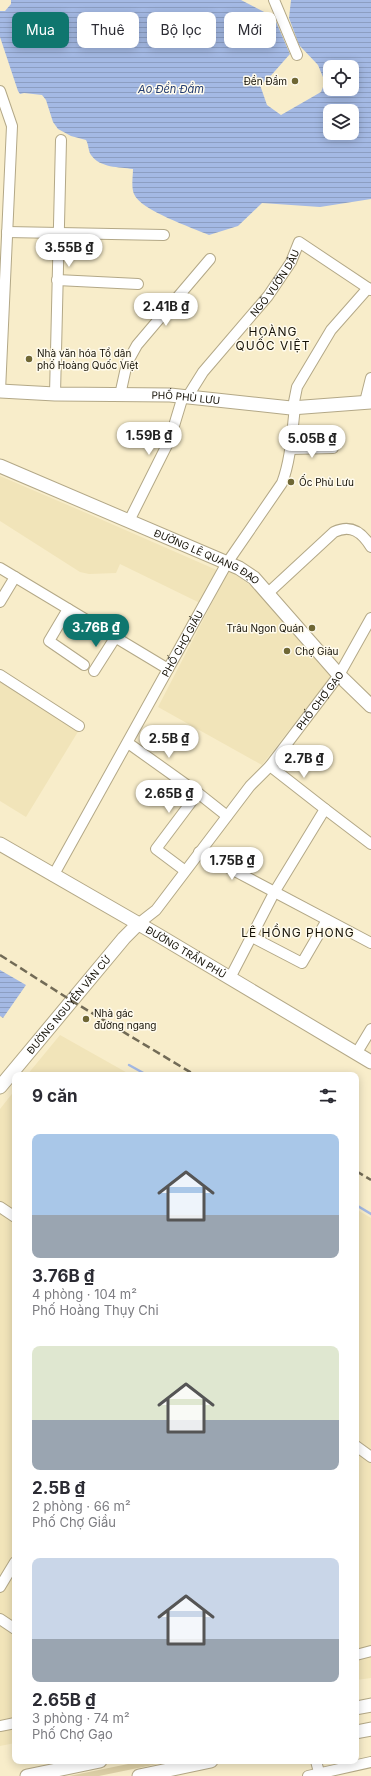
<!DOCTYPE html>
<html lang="vi">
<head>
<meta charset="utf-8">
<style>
  :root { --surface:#fff; --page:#f7f7f7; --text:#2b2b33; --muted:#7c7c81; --accent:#0f766e }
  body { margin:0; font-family:Inter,sans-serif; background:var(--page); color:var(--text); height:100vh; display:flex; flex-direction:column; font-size:15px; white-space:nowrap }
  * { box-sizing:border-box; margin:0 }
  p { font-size:13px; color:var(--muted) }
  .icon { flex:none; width:22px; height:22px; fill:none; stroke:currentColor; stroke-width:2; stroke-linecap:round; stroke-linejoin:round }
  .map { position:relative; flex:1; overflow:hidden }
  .drawer { position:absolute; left:12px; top:1072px; width:347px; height:692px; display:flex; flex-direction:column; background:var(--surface); border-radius:8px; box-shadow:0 2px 10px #0003 }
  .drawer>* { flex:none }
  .top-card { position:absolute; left:12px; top:12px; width:347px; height:36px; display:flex; gap:8px }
  .tools { position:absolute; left:323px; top:60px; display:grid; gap:8px }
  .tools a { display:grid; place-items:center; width:36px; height:36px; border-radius:8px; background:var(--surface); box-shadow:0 2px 10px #0003; font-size:20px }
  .price { position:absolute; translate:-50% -34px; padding:0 9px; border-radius:14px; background:#fff; color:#222; font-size:13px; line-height:26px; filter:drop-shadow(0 1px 2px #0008) }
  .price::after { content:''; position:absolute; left:50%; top:24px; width:12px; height:9px; margin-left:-6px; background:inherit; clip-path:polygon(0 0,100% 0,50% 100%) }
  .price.current { background:var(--accent); color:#fff }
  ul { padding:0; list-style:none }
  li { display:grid; align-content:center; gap:8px; height:212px; padding:0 20px }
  li span { display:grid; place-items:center; height:124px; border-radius:8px; color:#555 }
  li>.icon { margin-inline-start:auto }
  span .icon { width:72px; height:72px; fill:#fffc; stroke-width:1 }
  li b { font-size:17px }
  h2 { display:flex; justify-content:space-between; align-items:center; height:48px; padding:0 20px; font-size:17px }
  .pill { padding:0 14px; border-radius:8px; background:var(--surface); box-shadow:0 2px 10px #0003; font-size:14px; line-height:36px }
  .pill.current { background:var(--accent); color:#fff }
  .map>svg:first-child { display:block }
  .built { fill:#f1e4b9 }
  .green { fill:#dccfa6 }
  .water { fill:url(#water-rules); fill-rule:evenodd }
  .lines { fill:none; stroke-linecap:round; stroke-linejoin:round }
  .stream { stroke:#a4b9e4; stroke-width:2.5 }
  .minor-casing { stroke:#b3a887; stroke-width:12 }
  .major-casing { stroke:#b3a887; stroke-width:15 }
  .minor { stroke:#fff; stroke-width:10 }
  .major { stroke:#fff; stroke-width:13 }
  .rail { stroke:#726b56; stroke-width:2.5; stroke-dasharray:8 4; stroke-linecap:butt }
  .poi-dot { fill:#6f6734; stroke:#fffbed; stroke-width:1.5 }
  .labels { text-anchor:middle; stroke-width:3; stroke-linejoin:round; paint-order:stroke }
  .poi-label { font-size:10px; fill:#141005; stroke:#fffbed; text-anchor:start }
  .street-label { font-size:10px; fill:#141005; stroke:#fffbed }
  .water-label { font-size:11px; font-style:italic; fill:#233c70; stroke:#fffbed }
  .quarter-label { font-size:12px; letter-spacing:1px; fill:#141005; stroke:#fffbed }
</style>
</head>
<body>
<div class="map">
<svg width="371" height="1776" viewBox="0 0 371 1776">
  <defs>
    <pattern id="water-rules" width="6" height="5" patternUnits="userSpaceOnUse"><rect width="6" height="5" fill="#a4b9e4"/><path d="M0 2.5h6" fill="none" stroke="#8c9ec2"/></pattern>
  </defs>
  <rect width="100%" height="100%" fill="#f8edca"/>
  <!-- built -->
  <path class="built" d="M0 476 91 515 219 571 200 603 120 564 116 573 89 574 80 572 0 521Z
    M229 570 261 593 332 675 262 765 158 707Z
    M0 682 79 730 26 817 0 801Z
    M60 1035 131 1075H27Z
    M15 1090V1743L0 1746V1109Z
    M356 1209 371 1218V1678L356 1680Z"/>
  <!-- green -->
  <path class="green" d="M143 1761H172L99 1776H69Z"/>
  <!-- water -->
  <path class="water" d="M11 0H241L274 17 290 54 267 80 260 85 267 105 281 115 321 92 325 82 318 65 299 45 289 18 291 0H371V199L320 207 262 203 238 226 209 235C193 228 140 210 134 194 131 187 133 176 133 169 119 167 100 168 91 155 88 151 89 145 86 140L71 136 58 129 53 122 46 100 42 95 24 93 20 94 18 91 0 37V11H5L11 4ZM330 67H352V89H330ZM330 111H352V133H330Z
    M0 970 26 985 3 1018 0 1016Z"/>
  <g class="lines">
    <!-- stream -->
    <path class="stream" d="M129 1065 147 1075
      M356 1205 371 1214"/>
    <defs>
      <g id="minor">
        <path d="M274 0 297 55"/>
        <path d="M0 91 12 126 0 391"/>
        <path d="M7 232 164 235"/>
        <path d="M57 280 138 284"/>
        <path d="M55 394 61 140"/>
        <path d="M120 395 127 363 137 345 210 259"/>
        <path id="s1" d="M188 396 203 372 268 296 291 262 299 242 371 290"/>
        <path d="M365 402 371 378"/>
        <path d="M293 407 297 387 331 330 368 288"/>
        <path d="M290 449 333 448"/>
        <path d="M129 521 170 439 183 396"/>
        <path d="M0 568 168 669"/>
        <path d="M267 594 334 532C351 524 362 532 371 547"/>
        <path d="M0 602 15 577"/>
        <path d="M68 609 49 641 84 665"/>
        <path d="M94 671 115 638"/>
        <path d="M0 675 79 726"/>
        <path d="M128 743 198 793"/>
        <path d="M270 766 325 809"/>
        <path d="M199 852 371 943"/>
        <path d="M184 870 156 849 198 793 227 816"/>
        <path id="s2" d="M53 876 227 563 282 483C291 459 292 432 295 407"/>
        <path id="s3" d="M138 924 156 910 250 786 270 766 339 675 371 618"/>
        <path d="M252 937 302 963 327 920"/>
        <path d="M230 978 275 891 325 809 371 844"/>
        <path d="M356 1054 371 1029"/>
        <path d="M0 1207 15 1217"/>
        <path d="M356 1446 371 1457"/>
        <path d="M0 1587 15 1562"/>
        <path d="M0 1619 15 1629"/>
        <path d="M356 1655 371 1651"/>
        <path d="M0 1726 15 1723"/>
        <path d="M316 1761 320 1776"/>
        <path d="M308 1776 371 1762"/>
      </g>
      <g id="major">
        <path id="s4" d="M0 391 55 394 170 395 291 408 371 402"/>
        <path id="s5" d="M0 466 239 568 254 578 339 675 371 706"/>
        <path id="s6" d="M0 844 158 935 371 1062"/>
        <path id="s7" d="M0 1087 124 938 138 924"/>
        <path d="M356 1708 371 1705"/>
        <path d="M356 1732 371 1729"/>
        <path d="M27 1776 100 1761"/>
        <path d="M139 1776 211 1761"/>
      </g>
    </defs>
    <!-- minor casing -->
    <use href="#minor" class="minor-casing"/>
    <!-- major casing -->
    <use href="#major" class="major-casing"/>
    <!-- minor -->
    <use href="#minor" class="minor"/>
    <!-- major -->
    <use href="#major" class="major"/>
    <!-- rail -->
    <path class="rail" d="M0 955 72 1001 195 1075
      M356 1171 371 1180"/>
  </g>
  <!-- markers -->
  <g class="poi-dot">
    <circle cx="295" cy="81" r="4"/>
    <circle cx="29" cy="359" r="4"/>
    <circle cx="291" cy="482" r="4"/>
    <circle cx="312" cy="628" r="4"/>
    <circle cx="287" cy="651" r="4"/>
    <circle cx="86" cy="1019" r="4"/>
  </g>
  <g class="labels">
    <!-- poi labels -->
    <g class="poi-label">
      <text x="287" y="85" text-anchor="end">Đền Đầm</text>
      <text x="37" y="357">Nhà văn hóa Tổ dân<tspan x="37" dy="12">phố Hoàng Quốc Việt</tspan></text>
      <text x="299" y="486">Ốc Phù Lưu</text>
      <text x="304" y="632" text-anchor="end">Trâu Ngon Quán</text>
      <text x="295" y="655">Chợ Giàu</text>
      <text x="94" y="1017">Nhà gác<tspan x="94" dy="12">đường ngang</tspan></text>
    </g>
    <!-- street labels -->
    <g class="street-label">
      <text dy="4" stroke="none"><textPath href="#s1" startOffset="143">NGÕ VƯỜN DÂU</textPath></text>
      <text dy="4" stroke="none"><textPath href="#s4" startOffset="186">PHỐ PHÙ LƯU</textPath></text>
      <text dy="4" stroke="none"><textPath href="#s5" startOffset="226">ĐƯỜNG LÊ QUANG ĐẠO</textPath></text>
      <text dy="4" stroke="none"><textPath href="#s2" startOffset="266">PHỐ CHỢ GIẦU</textPath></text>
      <text dy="4" stroke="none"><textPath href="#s3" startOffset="289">PHỐ CHỢ GẠO</textPath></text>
      <text dy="4" stroke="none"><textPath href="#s6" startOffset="215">ĐƯỜNG TRẦN PHÚ</textPath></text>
      <text dy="4" stroke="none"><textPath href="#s7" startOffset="107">ĐƯỜNG NGUYỄN VĂN CỪ</textPath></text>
    </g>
    <!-- water labels -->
    <g class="water-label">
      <text x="171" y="93">Ao Đền Đầm</text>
    </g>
    <!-- quarter labels -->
    <g class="quarter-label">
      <text x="273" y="336">HOÀNG<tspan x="273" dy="14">QUỐC VIỆT</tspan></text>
      <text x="298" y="937">LÊ HỒNG PHONG</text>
    </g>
  </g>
</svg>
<div class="tools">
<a><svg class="icon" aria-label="locate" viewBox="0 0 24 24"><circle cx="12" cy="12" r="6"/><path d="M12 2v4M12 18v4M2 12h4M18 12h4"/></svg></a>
<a><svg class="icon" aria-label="layers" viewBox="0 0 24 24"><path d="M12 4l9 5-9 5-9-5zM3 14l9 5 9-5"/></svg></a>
</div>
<b class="price" style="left:69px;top:268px">3.55B ₫</b>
<b class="price" style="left:166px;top:327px">2.41B ₫</b>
<b class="price" style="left:149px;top:456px">1.59B ₫</b>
<b class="price" style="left:312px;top:459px">5.05B ₫</b>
<b class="price current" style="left:96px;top:648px">3.76B ₫</b>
<b class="price" style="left:169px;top:759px">2.5B ₫</b>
<b class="price" style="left:304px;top:779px">2.7B ₫</b>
<b class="price" style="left:169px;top:814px">2.65B ₫</b>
<b class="price" style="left:232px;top:881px">1.75B ₫</b>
<div class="top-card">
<a class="pill current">Mua</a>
<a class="pill">Thuê</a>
<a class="pill">Bộ lọc</a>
<a class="pill">Mới</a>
</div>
<section class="drawer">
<h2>9 căn<svg class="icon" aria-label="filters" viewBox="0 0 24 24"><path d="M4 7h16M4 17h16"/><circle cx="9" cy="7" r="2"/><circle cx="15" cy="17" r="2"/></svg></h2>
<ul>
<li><span style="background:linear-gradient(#a9c7e8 65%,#9aa5b1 0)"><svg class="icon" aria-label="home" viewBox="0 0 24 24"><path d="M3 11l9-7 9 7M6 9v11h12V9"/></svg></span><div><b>3.76B ₫</b><p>4 phòng · 104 m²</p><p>Phố Hoàng Thụy Chi</p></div></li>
<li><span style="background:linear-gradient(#dfe7d0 60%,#9aa5b1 0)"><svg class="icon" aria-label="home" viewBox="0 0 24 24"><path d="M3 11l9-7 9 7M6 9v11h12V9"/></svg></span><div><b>2.5B ₫</b><p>2 phòng · 66 m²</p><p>Phố Chợ Giầu</p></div></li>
<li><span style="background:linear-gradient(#c9d6e8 65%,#9aa5b1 0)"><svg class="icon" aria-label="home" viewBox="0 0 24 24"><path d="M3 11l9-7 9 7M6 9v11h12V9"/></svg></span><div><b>2.65B ₫</b><p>3 phòng · 74 m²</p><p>Phố Chợ Gạo</p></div></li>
</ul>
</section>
</div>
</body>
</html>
